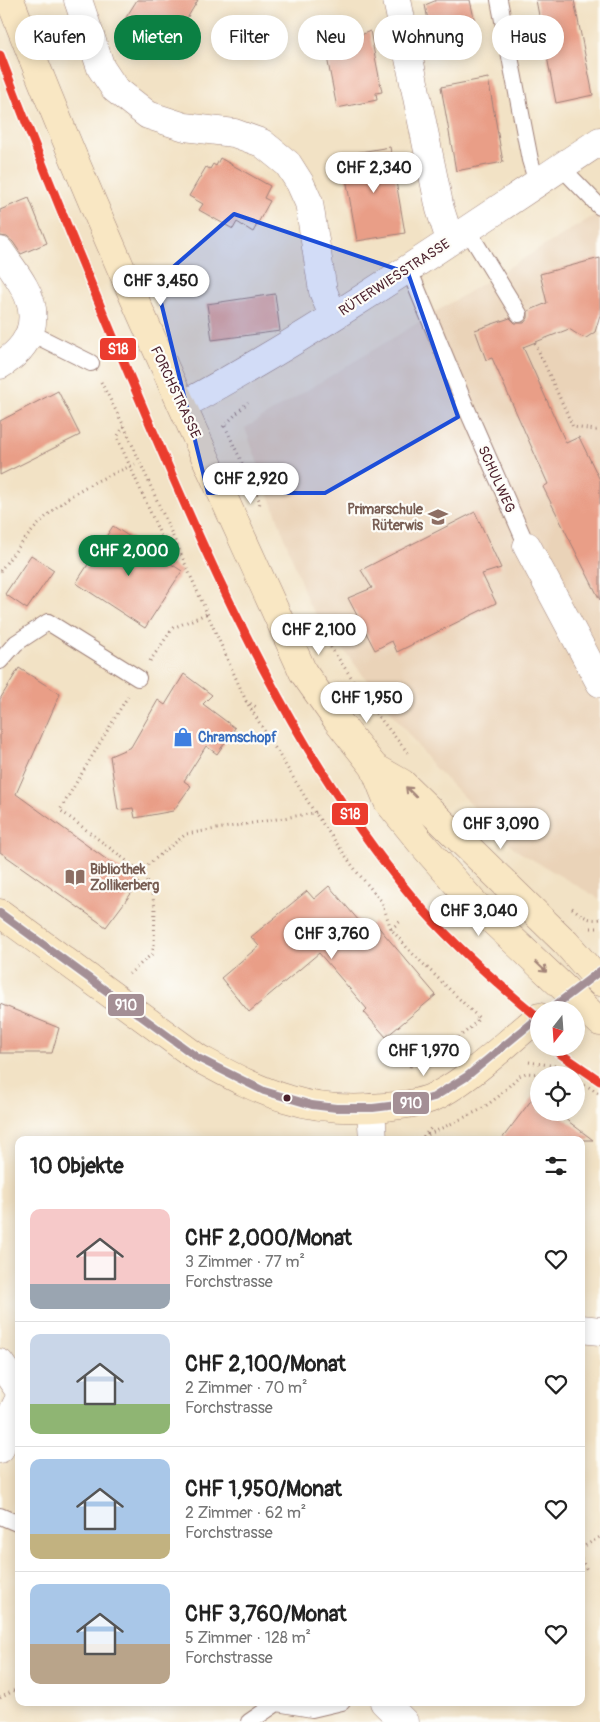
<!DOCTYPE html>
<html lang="de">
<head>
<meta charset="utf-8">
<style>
  :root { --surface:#fff; --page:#f2f2f2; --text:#222; --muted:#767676; --line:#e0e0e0; --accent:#0b8043 }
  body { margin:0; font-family:Pangolin,sans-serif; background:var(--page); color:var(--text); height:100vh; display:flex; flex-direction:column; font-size:19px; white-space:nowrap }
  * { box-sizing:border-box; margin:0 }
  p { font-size:16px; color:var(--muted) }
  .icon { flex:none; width:28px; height:28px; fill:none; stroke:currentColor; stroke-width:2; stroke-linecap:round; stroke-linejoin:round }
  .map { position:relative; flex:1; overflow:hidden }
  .panel { position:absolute; left:15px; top:1136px; width:570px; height:570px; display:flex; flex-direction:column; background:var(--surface); border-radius:10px; box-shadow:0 2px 12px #0003 }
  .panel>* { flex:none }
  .guide { position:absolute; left:15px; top:15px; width:570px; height:45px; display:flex; gap:10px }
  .needle { width:32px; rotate:197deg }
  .buttons { position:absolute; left:530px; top:1001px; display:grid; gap:10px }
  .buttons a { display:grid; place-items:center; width:55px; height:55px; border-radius:50%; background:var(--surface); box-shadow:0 2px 12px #0003; font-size:25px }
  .price { position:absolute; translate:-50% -42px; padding:0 11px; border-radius:18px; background:#fff; color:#222; font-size:16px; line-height:32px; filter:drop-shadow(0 1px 2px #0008) }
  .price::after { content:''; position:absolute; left:50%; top:30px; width:15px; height:11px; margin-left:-8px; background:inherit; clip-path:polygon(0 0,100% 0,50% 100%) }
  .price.active { background:var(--accent); color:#fff }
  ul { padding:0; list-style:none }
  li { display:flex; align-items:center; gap:15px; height:125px; padding:0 15px }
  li+li { border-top:1px solid var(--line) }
  li span { display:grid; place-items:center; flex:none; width:140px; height:100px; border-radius:10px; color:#555 }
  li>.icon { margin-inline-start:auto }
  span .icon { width:60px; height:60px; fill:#fffc; stroke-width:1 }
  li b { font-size:21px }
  h2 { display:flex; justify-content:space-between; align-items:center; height:60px; padding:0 15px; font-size:21px }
  .tag { padding:0 18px; border-radius:22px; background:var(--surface); box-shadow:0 2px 12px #0003; font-size:18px; line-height:45px }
  .tag.active { background:var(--accent); color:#fff }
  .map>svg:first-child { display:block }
  .built { fill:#ead3b8 }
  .building { fill:#e99e87 }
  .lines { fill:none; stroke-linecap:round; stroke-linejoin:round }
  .service-casing { stroke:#9e8078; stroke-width:18 }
  .minor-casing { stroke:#9e8078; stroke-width:29 }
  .secondary-casing { stroke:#9e8078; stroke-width:29 }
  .path { stroke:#9e8078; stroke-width:3; stroke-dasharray:1 4; stroke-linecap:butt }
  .service { stroke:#fff; stroke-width:16 }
  .minor { stroke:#fff; stroke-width:28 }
  .secondary { stroke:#f9e7c3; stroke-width:28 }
  .bus-1-casing { stroke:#fdfcf7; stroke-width:11 }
  .bus-1 { stroke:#a48f95; stroke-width:8 }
  .rail-1-casing { stroke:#fdfcf7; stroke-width:12 }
  .rail-1 { stroke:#eb3c2e; stroke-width:9 }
  .oneway { stroke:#a28377 }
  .marked { fill:#1d4ed8; fill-opacity:0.2; stroke:#1d4ed8; stroke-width:4; stroke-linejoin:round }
  .bus-dot { fill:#4a1f2b; stroke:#fdfcf7; stroke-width:2 }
  .labels { text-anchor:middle; stroke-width:4.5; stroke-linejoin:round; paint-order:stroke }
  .street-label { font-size:14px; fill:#4a1f2b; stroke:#fdfcf7 }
  .education-label { font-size:14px; font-weight:bold; fill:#785e54; stroke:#fdfcf7; text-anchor:end }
  .shop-label { font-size:14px; font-weight:bold; fill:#366cbe; stroke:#fdfcf7; text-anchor:start }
  .line-badge { stroke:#fdfcf7; stroke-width:2 }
  .badge-label { font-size:14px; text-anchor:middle; font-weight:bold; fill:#fff }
</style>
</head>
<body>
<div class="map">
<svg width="600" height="1722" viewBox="0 0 600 1722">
  <rect width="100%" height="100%" fill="#fdfcf7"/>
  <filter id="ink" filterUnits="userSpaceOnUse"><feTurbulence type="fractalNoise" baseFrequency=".02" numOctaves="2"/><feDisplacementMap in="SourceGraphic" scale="10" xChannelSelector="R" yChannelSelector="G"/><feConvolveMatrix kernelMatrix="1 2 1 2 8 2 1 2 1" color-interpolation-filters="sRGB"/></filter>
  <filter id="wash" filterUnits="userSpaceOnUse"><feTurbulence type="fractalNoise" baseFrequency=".0096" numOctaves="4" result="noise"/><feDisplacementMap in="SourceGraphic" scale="20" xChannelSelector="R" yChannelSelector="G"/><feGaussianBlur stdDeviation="1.12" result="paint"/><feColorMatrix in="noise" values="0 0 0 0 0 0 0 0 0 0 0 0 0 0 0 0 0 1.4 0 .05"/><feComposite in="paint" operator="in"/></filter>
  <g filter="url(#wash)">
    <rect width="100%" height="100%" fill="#f2e2c5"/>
    <!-- built -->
    <path class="built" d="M600 212V899L516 850 433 766 309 605 245 428Z"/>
    <g id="blocks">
      <!-- building -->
      <path class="building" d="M137 0H198L168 50 148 38 145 43 120 27Z
        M437 0H470L476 27 431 35 425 5Z
        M536 0H574L593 95 556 103Z
        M370 31 382 92 376 93 377 100 337 108 325 47 343 43Z
        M488 78 503 162 456 171 441 87Z
        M390 147 405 233 357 241 342 155Z
        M220 158 270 186 264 198 270 201 253 232 237 222 233 229 199 210 203 204 189 196 206 167 210 169 213 164 216 166Z
        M29 198 47 243 21 254 13 242 7 237 0 236V210Z
        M600 258V315L595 332 586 338 580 336 569 329 523 347 566 443 579 437 600 480V600L543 487 548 484 492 358 486 360 475 330 510 318 515 323H524L528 318V311L547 303 540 274Z
        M275 294 280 331 212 340 207 304Z
        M58 391 80 435 0 475V421Z
        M475 512 501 568 482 574 496 603 397 652 392 641 375 650 348 598 372 588 361 570Z
        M113 526 182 571 145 628 76 583Z
        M31 555 54 570 27 609 5 594Z
        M19 668 60 694 16 794 139 883 106 927 0 852V699Z
        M184 674 212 695 203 704 235 728 217 754 206 746 184 781 191 786 173 811 135 818 133 808 118 810 110 756 131 747 158 700 165 705Z
        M329 886 366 929 374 922 436 995 386 1037 364 1012 367 1009 319 953 249 1012 221 978 259 946 251 937 307 891 314 899Z
        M0 1004 59 1028 52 1053H0Z
        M539 1090V1112H556L593 1140H501Z"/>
    </g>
  </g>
  <g filter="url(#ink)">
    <use href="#blocks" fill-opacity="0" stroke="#9e8078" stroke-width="1"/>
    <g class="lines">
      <defs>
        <path id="service" d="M499 0 530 160 537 183
          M561 167 600 207
          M467 229 519 314
          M408 267 466 407 527 546
          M31 333 91 363
          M0 661 16 643 48 622 138 678
          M0 1516 19 1524
          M249 1722 277 1703 312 1709 342 1702"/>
        <path id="minor" d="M78 0 101 68 115 89 148 115 185 127 234 133 262 143 288 164 300 183 309 203 323 291 333 316
          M397 0 440 209 450 240
          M0 251C8 263 17 274 24 287 42 319 30 347 0 365
          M183 405C327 327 463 232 600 141
          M527 546 600 683
          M371 1108 373 1140
          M581 1329 600 1331
          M0 1363 19 1390
          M0 1449 8 1422 19 1399
          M384 1702 404 1722"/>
        <path id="secondary" d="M10 0C98 228 202 449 303 672L337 720 374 767 388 802 422 844 473 902 600 1022
          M374 767 402 783 566 943 600 982
          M0 913 198 1058C226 1073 256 1090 288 1099 319 1109 353 1110 385 1107 403 1105 424 1103 440 1094 477 1073 506 1043 539 1017"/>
      </defs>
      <!-- service casing -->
      <use href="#service" class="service-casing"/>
      <!-- minor casing -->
      <use href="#minor" class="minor-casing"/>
      <!-- secondary casing -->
      <use href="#secondary" class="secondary-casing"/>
      <!-- path -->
      <path class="path" d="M535 343 573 427 596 430 600 429
        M101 382 124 426 246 701 315 813 357 872 382 902 391 929 410 951 479 1018C462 1040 436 1051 411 1059L410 1071
        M124 426 117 437 164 543 174 540
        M225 426 260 502 259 507
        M223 427 248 402
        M0 571C24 539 48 509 82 489 99 479 118 472 135 464
        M311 618 374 711 409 754
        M150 661 173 628 206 614
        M128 696 60 810 140 871 150 886 155 907 154 945 152 954 129 974
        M246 701 258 708
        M140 871 186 834 320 812
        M572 908C582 915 587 921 600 919
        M591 928H600
        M391 929 402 920
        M529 1062 556 1066 570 1075
        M576 1079 600 1094
        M423 1137 432 1127
        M420 1140 423 1137 480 1110 499 1096 519 1076 526 1073 557 1075
        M581 1548 600 1537
        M581 1559 588 1572
        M0 1698 19 1688"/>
      <!-- service -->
      <use href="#service" class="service"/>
      <!-- minor -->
      <use href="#minor" class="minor"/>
      <!-- secondary -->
      <use href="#secondary" class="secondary"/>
      <defs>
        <path id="bus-1" d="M0 913 198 1058 264 1091 312 1105 336 1108H373L413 1103 434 1097 466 1077 539 1017
          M549 1010 600 971"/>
      </defs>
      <!-- bus-1 casing -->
      <use href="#bus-1" class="bus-1-casing"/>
      <!-- bus-1 -->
      <use href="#bus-1" class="bus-1"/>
      <defs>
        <path id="rail-1" d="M0 55C47 179 98 302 150 424 221 590 296 758 413 898 450 942 494 981 539 1018
          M552 1048 600 1081"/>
      </defs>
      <!-- rail-1 casing -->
      <use href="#rail-1" class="rail-1-casing"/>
      <!-- rail-1 -->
      <use href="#rail-1" class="rail-1"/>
    </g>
    <!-- one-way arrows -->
    <defs><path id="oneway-shaft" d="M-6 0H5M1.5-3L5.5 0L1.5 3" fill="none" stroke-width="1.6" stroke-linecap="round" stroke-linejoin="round" transform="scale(1.25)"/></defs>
    <g class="oneway">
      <use href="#oneway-shaft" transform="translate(411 792) rotate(-135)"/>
      <use href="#oneway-shaft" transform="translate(541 967) rotate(43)"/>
    </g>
  </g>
  <!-- marked area -->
  <path class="marked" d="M234 214 408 273 458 417 325 493H208L156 282Z"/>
  <!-- icons -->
  <defs>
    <symbol id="school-bare" viewBox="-9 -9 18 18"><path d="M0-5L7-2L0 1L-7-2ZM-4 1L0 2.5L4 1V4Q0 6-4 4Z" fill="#8d6e63" stroke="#fdfcf7" stroke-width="2.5" paint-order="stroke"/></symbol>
    <symbol id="shop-bare" viewBox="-9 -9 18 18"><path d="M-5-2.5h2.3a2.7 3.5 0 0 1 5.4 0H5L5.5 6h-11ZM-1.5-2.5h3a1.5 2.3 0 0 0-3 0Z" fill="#3f7fe0" stroke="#fdfcf7" stroke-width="2.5" paint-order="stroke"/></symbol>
    <symbol id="library-bare" viewBox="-9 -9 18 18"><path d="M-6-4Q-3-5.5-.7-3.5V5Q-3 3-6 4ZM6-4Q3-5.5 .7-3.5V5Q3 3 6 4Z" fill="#8d6e63" stroke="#fdfcf7" stroke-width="2.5" paint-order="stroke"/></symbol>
  </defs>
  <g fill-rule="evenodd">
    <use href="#school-bare" x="424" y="503" width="28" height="28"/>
    <use href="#shop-bare" x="169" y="723" width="28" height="28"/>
    <use href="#library-bare" x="61" y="863" width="28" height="28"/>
  </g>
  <!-- markers -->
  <circle class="bus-dot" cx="287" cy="1098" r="4.5"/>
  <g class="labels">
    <!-- street labels -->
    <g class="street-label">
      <text transform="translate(394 277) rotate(-33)" y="5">RÜTERWIESSTRASSE</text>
      <text transform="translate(176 392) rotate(65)" y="5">FORCHSTRASSE</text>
      <text transform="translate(497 479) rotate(66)" y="5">SCHULWEG</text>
    </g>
    <!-- education labels -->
    <g class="education-label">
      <text x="423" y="514">Primarschule<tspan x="423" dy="16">Rüterwis</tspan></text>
      <text x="90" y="874" text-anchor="start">Bibliothek<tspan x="90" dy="16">Zollikerberg</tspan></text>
    </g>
    <!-- shop labels -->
    <g class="shop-label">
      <text x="198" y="742">Chramschopf</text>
    </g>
  </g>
  <g class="line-badge">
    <rect x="99" y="337" width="38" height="24" rx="5" fill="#eb3c2e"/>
    <rect x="331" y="802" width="38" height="24" rx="5" fill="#eb3c2e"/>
    <rect x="107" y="993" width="38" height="24" rx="5" fill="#a48f95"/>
    <rect x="392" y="1091" width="38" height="24" rx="5" fill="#a48f95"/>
  </g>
  <g class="badge-label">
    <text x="118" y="354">S18</text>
    <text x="350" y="819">S18</text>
    <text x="126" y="1010">910</text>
    <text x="411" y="1108">910</text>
  </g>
</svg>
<div class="buttons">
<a><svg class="needle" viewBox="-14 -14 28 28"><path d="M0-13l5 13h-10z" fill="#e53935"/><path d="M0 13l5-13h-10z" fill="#767676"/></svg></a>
<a><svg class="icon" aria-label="locate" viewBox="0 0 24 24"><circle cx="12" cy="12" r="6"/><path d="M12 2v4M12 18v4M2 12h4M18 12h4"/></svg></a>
</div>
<b class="price" style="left:374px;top:194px">CHF 2,340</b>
<b class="price" style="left:161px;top:307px">CHF 3,450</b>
<b class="price" style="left:251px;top:505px">CHF 2,920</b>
<b class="price active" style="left:129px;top:577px">CHF 2,000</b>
<b class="price" style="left:319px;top:656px">CHF 2,100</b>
<b class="price" style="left:367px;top:724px">CHF 1,950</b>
<b class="price" style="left:501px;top:850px">CHF 3,090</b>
<b class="price" style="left:479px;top:937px">CHF 3,040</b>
<b class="price" style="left:332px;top:960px">CHF 3,760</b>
<b class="price" style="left:424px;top:1077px">CHF 1,970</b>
<div class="guide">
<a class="tag">Kaufen</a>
<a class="tag active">Mieten</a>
<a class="tag">Filter</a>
<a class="tag">Neu</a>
<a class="tag">Wohnung</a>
<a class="tag">Haus</a>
</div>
<section class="panel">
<h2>10 Objekte<svg class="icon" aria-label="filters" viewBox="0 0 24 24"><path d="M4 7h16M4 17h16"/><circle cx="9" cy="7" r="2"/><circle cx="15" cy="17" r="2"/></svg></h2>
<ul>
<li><span style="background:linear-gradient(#f6c9c9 75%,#9aa5b1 0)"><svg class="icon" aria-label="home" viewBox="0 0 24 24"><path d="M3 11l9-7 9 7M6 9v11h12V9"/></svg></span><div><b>CHF 2,000/Monat</b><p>3 Zimmer · 77 m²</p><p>Forchstrasse</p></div><svg class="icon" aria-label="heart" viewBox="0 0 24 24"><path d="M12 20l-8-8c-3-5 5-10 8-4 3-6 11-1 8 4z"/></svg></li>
<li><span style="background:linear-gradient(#c9d6e8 70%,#8fb573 0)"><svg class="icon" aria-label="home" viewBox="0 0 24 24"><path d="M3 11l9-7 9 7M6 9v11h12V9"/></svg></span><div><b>CHF 2,100/Monat</b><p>2 Zimmer · 70 m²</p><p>Forchstrasse</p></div><svg class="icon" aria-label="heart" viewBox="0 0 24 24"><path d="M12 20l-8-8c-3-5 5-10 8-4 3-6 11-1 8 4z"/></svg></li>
<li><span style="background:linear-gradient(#a9c7e8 75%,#c2b280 0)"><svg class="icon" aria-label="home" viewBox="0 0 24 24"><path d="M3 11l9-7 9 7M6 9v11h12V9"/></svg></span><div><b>CHF 1,950/Monat</b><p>2 Zimmer · 62 m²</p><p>Forchstrasse</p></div><svg class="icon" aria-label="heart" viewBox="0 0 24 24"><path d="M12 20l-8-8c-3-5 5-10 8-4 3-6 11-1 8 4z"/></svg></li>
<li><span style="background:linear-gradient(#a9c7e8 60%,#b9a48a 0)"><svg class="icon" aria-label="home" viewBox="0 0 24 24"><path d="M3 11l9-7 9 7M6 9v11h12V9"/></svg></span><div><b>CHF 3,760/Monat</b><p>5 Zimmer · 128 m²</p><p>Forchstrasse</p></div><svg class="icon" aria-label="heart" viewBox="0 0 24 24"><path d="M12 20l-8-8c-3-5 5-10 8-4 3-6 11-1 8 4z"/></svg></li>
</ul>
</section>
</div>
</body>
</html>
